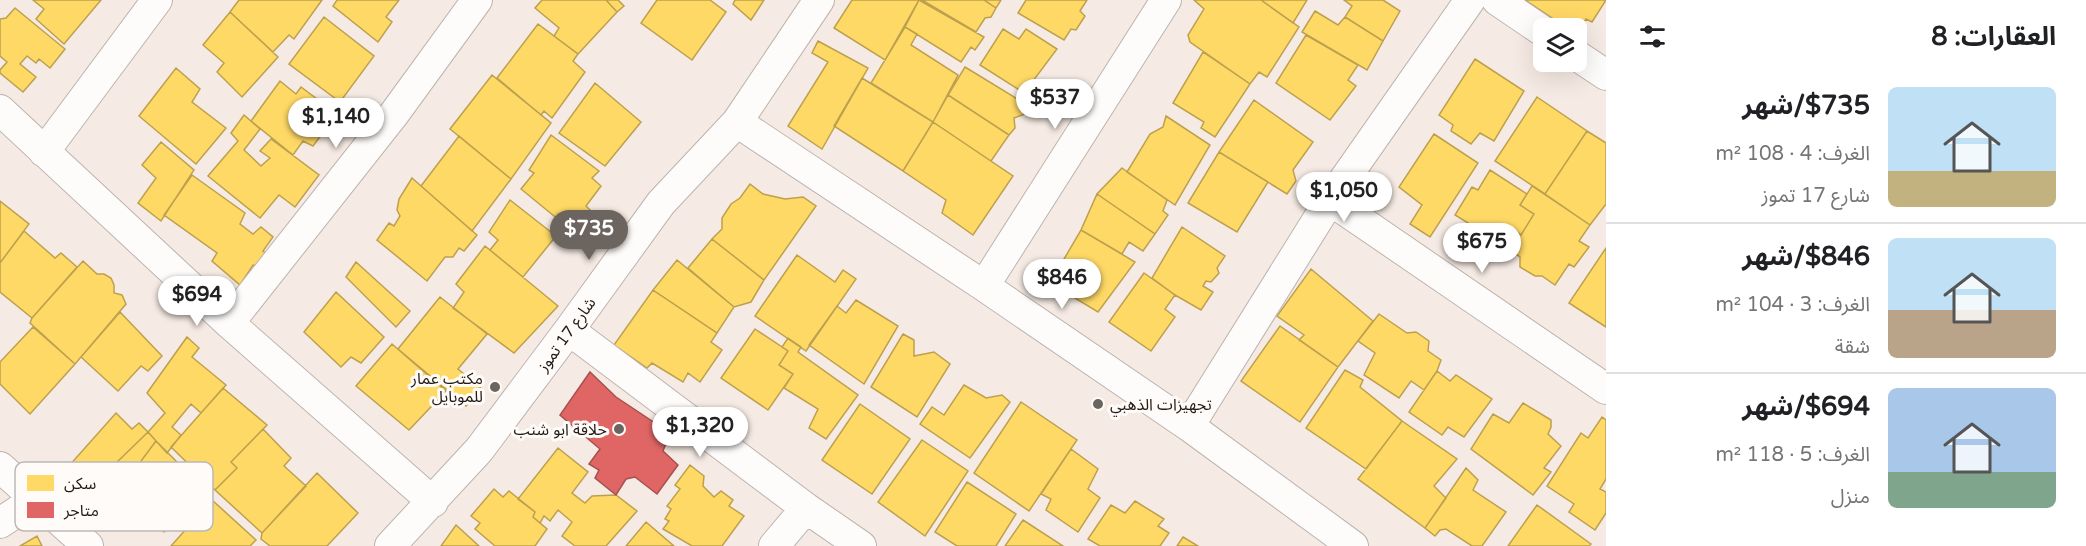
<!DOCTYPE html>
<html lang="ar">
<head>
<meta charset="utf-8">
<style>
  :root { --surface:#fff; --page:#f2f2f2; --text:#202124; --muted:#757577; --line:#e0e0e0; --accent:#6c645f }
  body { margin:0; font-family:"Varela Round","Noto Sans Arabic",sans-serif; background:var(--page); color:var(--text); direction:rtl; height:100vh; display:flex; flex-direction:column; font-size:22px; white-space:nowrap }
  * { box-sizing:border-box; margin:0 }
  p { font-size:20px; color:var(--muted) }
  .icon { flex:none; width:33px; height:33px; fill:none; stroke:currentColor; stroke-width:2; stroke-linecap:round; stroke-linejoin:round }
  .map { position:relative; flex:1; overflow:hidden; direction:ltr }
  .details { display:flex; flex-direction:column; background:var(--surface); width:480px }
  .details>* { flex:none }
  .buttons { position:absolute; left:1533px; top:18px; display:grid; gap:12px }
  .buttons a { display:grid; place-items:center; width:54px; height:54px; border-radius:9px; background:var(--surface); box-shadow:0 6px 24px #0002; font-size:30px }
  .price { position:absolute; translate:-50% -51px; padding:0 14px; border-radius:21px; background:#fff; color:#222; font-size:20px; line-height:39px; filter:drop-shadow(0 2px 3px #0008) }
  .price::after { content:''; position:absolute; left:50%; top:36px; width:18px; height:14px; margin-left:-9px; background:inherit; clip-path:polygon(0 0,100% 0,50% 100%) }
  .price.current { background:var(--accent); color:#fff }
  ul { padding:0; list-style:none }
  li { display:flex; align-items:center; gap:18px; height:150px; padding:0 30px }
  li+li { border-top:2px solid var(--line) }
  li span { display:grid; place-items:center; flex:none; width:168px; height:120px; border-radius:9px; color:#555 }
  li>.icon { margin-inline-start:auto }
  span .icon { width:72px; height:72px; fill:#fffc; stroke-width:1 }
  li b { font-size:26px }
  h2 { display:flex; justify-content:space-between; align-items:center; height:72px; padding:0 30px; font-size:26px }
  main { display:flex; flex:1; min-height:0 }
  .map>svg:first-child { display:block }
  .homes { fill:#ffd966; stroke:#bda04e; stroke-width:1.5 }
  .shops { fill:#e06666; stroke:#a7504e; stroke-width:1.5 }
  .lines { fill:none; stroke-linecap:round; stroke-linejoin:round }
  .minor-casing { stroke:#bcb3ae; stroke-width:32 }
  .minor { stroke:#fefcfb; stroke-width:30 }
  .poi-dot { fill:#6c645f; stroke:#fffbf8; stroke-width:2 }
  .labels { text-anchor:middle; stroke-width:6; stroke-linejoin:round; paint-order:stroke }
  .street-label { font-size:16px; fill:#221b17; stroke:#fffbf8 }
  .poi-label { font-size:16px; fill:#221b17; stroke:#fffbf8; text-anchor:end }
  .key { fill:#fffbf8; stroke:#bdb8b4; stroke-width:1.5 }
  .key-label { font-size:16px; fill:#221b17 }
</style>
</head>
<body>
<main>
<section class="details">
<h2>العقارات: 8<svg class="icon" aria-label="filters" viewBox="0 0 24 24"><path d="M4 7h16M4 17h16"/><circle cx="9" cy="7" r="2"/><circle cx="15" cy="17" r="2"/></svg></h2>
<ul>
<li><span style="background:linear-gradient(#bfe0f5 70%,#c2b280 0)"><svg class="icon" aria-label="home" viewBox="0 0 24 24"><path d="M3 11l9-7 9 7M6 9v11h12V9"/></svg></span><div><b>$735/شهر</b><p>الغرف: 4 · 108 m²</p><p>شارع 17 تموز</p></div></li>
<li><span style="background:linear-gradient(#bfe0f5 60%,#b9a48a 0)"><svg class="icon" aria-label="home" viewBox="0 0 24 24"><path d="M3 11l9-7 9 7M6 9v11h12V9"/></svg></span><div><b>$846/شهر</b><p>الغرف: 3 · 104 m²</p><p>شقة</p></div></li>
<li><span style="background:linear-gradient(#a9c7e8 70%,#7fa58c 0)"><svg class="icon" aria-label="home" viewBox="0 0 24 24"><path d="M3 11l9-7 9 7M6 9v11h12V9"/></svg></span><div><b>$694/شهر</b><p>الغرف: 5 · 118 m²</p><p>منزل</p></div></li>
</ul>
</section>
<div class="map">
<svg width="1606" height="546" viewBox="0 0 1606 546">
  <rect width="100%" height="100%" fill="#f6ebe4"/>
  <!-- homes -->
  <path class="homes" d="M33 0H101L64 44 36 19 44 9Z
    M239 0H322L294 39 289 35 273 52 230 12Z
    M337 0H399L386 17 392 22 378 42 333 6Z
    M542 0H606L617 12 578 54 554 36 559 28 535 8Z
    M606 0H618L624 6 617 12Z
    M657 0H710L726 12 692 60 641 23Z
    M735 0H764L751 20 733 4Z
    M852 0H919L885 60 834 28Z
    M919 0 984 37 975 50 971 47 961 62 905 27Z
    M922 0H984L996 8 991 17 985 18 976 32Z
    M984 0H1001L996 8Z
    M1026 0H1087L1080 11 1085 16 1076 30 1071 29 1064 40 1018 13Z
    M1194 0H1261L1299 27 1267 77 1259 72 1250 84 1190 42 1188 35 1204 9Z
    M1261 0H1307L1293 23Z
    M1344 0H1383L1400 11 1383 41 1345 17 1352 6Z
    M1525 0H1606L1592 22 1586 19 1578 31 1576 28H1567Z
    M15 8 65 49 50 68 39 59 36 63 27 56 20 64 36 77 23 92 0 73V70L7 62 0 56V19L6 18Z
    M1315 11 1338 25 1345 17 1383 41 1367 70 1302 32Z
    M230 12 278 57 242 97 217 72 224 63 203 45Z
    M324 17 374 56 340 102 289 64Z
    M538 24 578 54 573 61 585 72 552 118 544 111 541 115 497 78Z
    M905 27 917 34 911 45 958 75 933 122 871 83Z
    M1003 29 1019 39 1026 29 1057 49 1024 93 980 65Z
    M1306 35 1358 65 1348 80 1356 86 1330 120 1276 83Z
    M818 41 868 68 822 149 788 126 828 62 812 53Z
    M1203 52 1250 84 1215 137 1201 128 1204 122 1173 103Z
    M1475 59 1524 91 1494 141 1480 133 1471 144 1451 131 1453 125 1439 115Z
    M965 67 1029 106 1025 114 1014 118 1015 128 1009 135 948 95Z
    M176 68 200 89 192 102 226 128 196 164 139 116Z
    M492 75 551 123 511 179 450 129Z
    M862 78 933 122 903 171 834 126Z
    M280 81 296 94 301 87 337 114 313 146 303 141 293 155 251 121Z
    M595 83 641 122 605 166 559 133Z
    M948 95 1009 135 991 161 933 122Z
    M1537 97 1587 131 1545 194 1495 161Z
    M1254 100 1313 142 1293 170 1296 181 1287 194 1219 152Z
    M244 115 260 129 244 150 261 166 270 158 260 151 271 139 319 175 295 207 279 195 260 218 208 176 238 141 231 133Z
    M1166 116 1210 145 1175 205 1127 172 1150 134 1163 127Z
    M933 122 1013 176 973 235 942 213 946 200 903 171Z
    M1587 131 1606 143V204L1590 225 1545 194Z
    M1434 134 1478 163 1430 237 1410 224 1422 205 1399 187Z
    M551 135 599 171 592 178 601 186 586 206 602 222 592 237 569 220 565 225 521 189 534 173 529 170Z
    M459 136 511 179 472 231 421 186Z
    M161 142 194 170 161 221 138 203 156 178 142 165Z
    M1219 152 1268 182 1237 232 1188 203Z
    M1122 168 1167 200 1163 211 1168 215 1155 234 1097 194Z
    M1490 170 1527 194 1520 205 1534 214 1521 235 1515 230 1505 246 1455 215 1472 187 1478 190Z
    M192 175 245 213 240 224 253 234 261 227 273 237 263 251 268 255 260 267 253 265 240 285 212 261 217 253 164 215Z
    M412 178 477 235 464 251 459 248 453 257H445L427 281 377 240 389 223 394 226 400 216 397 210 399 199Z
    M750 184 763 194 785 199 803 197 816 206 764 280 712 239 722 229V218L731 204 740 198Z
    M1532 186 1590 225 1579 241 1589 247 1574 267 1569 264 1555 285 1542 276H1535L1520 267V257L1505 246 1515 230 1521 235 1534 214 1520 205Z
    M1097 194 1155 234 1143 251 1129 242 1122 254 1081 230Z
    M510 200 556 236 523 277 490 250 498 240 489 232Z
    M0 201 29 224 0 263Z
    M1182 227 1225 256 1217 268 1219 273 1211 282 1206 281 1203 286 1213 292 1201 310 1175 295 1152 278Z
    M1081 230 1135 262 1098 312 1050 283Z
    M24 231 55 258 61 253 77 267 32 318 0 292V263Z
    M712 239 764 280 751 302 734 307 688 268Z
    M485 246 558 306 514 353 453 308 464 292 456 284Z
    M1606 248V327L1569 303Z
    M797 255 835 282 843 270 856 279 806 351 755 316Z
    M677 260 734 307 717 333 653 290Z
    M83 261 97 274H104L111 278 114 285V293L122 295 126 304 75 364 30 323 32 318Z
    M356 262 410 311 396 327 346 277Z
    M1311 269 1373 321 1338 367 1299 340 1304 335 1277 316Z
    M1144 273 1175 295 1165 309 1175 317 1151 351 1109 322Z
    M653 290 717 333 711 342 722 350 700 382 688 373 683 382 652 363 647 368 614 345Z
    M336 292 384 337 361 363 351 357 341 367 304 332Z
    M440 297 487 334 458 369 482 389 466 406 398 349Z
    M856 300 898 326 864 384 809 345 837 306 846 313Z
    M120 312 162 356 148 371 141 366 118 391 81 357Z
    M1379 314 1407 333 1416 332 1429 341 1428 351 1441 360 1437 371 1424 390 1411 381 1399 398 1364 375 1375 353 1358 341Z
    M1280 326 1338 367 1300 422 1241 381Z
    M33 327 75 364 30 414 0 384V362Z
    M755 329 788 351 779 365 793 374 768 410 721 378Z
    M903 334 914 340V356L934 352 950 364 917 417 871 387Z
    M187 337 199 348 192 357 226 385 201 413 191 404 172 427 181 435 167 453 148 432 165 413 147 393Z
    M788 338 801 347 798 352 858 395 826 439 809 428 818 409 784 388 793 374 779 365 788 351 782 347Z
    M392 344 446 391 409 430 356 386Z
    M1345 370 1363 380 1360 387 1402 421 1366 469 1306 428Z
    M1437 371 1450 381 1456 375 1492 399 1464 437 1448 427 1442 435 1409 412Z
    M964 385 986 398 1002 395 1010 402 970 458 920 424 932 407 944 415Z
    M223 388 267 425 231 462 237 468 215 490 171 447Z
    M1021 402 1077 440 1029 511 974 473Z
    M1523 403 1551 420V427L1548 434 1561 446 1544 468 1551 472 1533 495 1471 449 1493 414 1509 423Z
    M860 404 910 439 872 494 822 460Z
    M116 413 132 429 139 423 148 432 80 498 60 476Z
    M1602 417 1606 420V479L1600 489 1606 492V513L1595 530 1569 512 1574 504 1547 486 1581 433 1588 438Z
    M1402 421 1457 459 1434 486 1446 498 1425 528 1358 479Z
    M263 429 291 458 284 466 306 486 262 533 215 490 237 468 231 462Z
    M148 432 156 441 141 461 144 466 134 478 138 484 126 496 121 493 100 517 94 511 89 516 78 505 80 498Z
    M922 440 968 471 925 536 878 502Z
    M156 441 179 464 173 470 199 495 164 532 126 496 138 484 134 478 144 466 141 461Z
    M558 448 588 472 572 493 585 503 592 496 616 495 637 511 606 546H575L562 536 572 522 558 510 550 521 544 516 540 523 533 517 535 512 518 499Z
    M1071 449 1098 469 1088 489 1100 498 1078 532 1046 510 1051 499 1041 494Z
    M690 465 704 476 703 486 714 497 721 491 733 500 729 506 744 516 722 546H692L663 529 669 521 665 519 671 509 667 506 680 489 675 485Z
    M1466 468 1478 480 1473 490 1506 512 1482 546H1472L1446 529 1440 530 1435 536 1425 528Z
    M317 473 358 513 327 546H270L261 539 262 533Z
    M967 482 1016 514 996 546H957L935 532Z
    M494 489 503 497 509 491 535 512 533 517 547 529 535 546H495L475 529 480 523 471 516Z
    M212 500 256 540 250 546H171Z
    M1135 501 1164 519 1158 526 1169 533 1160 546H1100L1088 539 1111 505 1125 513Z
    M1537 505 1591 544 1589 546H1508Z
    M1023 520 1063 546H1005Z
    M646 522 674 546H626Z
    M456 525 479 546H441Z
    M37 536 42 546H20Z
    M1183 537 1198 546H1177Z"/>
  <!-- shops -->
  <path class="shops" d="M590 372 616 397 670 433 663 451 678 465 657 494 635 477 626 479 616 495 595 478 599 470 589 464 600 449 560 415Z"/>
  <g class="lines">
    <defs>
      <path id="minor" d="M1497 0 1544 32
        M1576 55 1606 75
        M0 110 229 323 433 502
        M737 122 984 286 1189 426 1353 546
        M44 152 157 0
        M1330 200 1606 389
        M984 286 1166 0
        M229 323 394 114 477 0
        M569 330 806 508 861 546
        M1189 426 1330 200 1470 0
        M0 467 88 546
        M0 523 36 499
        M390 546 479 450 569 330 661 203 737 122 819 0
        M774 546 806 508"/>
    </defs>
    <!-- minor casing -->
    <use href="#minor" class="minor-casing"/>
    <!-- minor -->
    <use href="#minor" class="minor"/>
  </g>
  <!-- markers -->
  <g class="poi-dot">
    <circle cx="495" cy="387" r="6"/>
    <circle cx="1098" cy="404" r="6"/>
    <circle cx="619" cy="429" r="6"/>
  </g>
  <g class="labels">
    <!-- street labels -->
    <g class="street-label">
      <text transform="translate(566 334) rotate(-54)" y="6">شارع 17 تموز</text>
    </g>
    <!-- poi labels -->
    <g class="poi-label">
      <text x="483" y="384">مكتب عمار<tspan x="483" dy="18">للموبايل</tspan></text>
      <text x="1110" y="410" text-anchor="start">تجهيزات الذهبي</text>
      <text x="607" y="435">حلاقة ابو شنب</text>
    </g>
  </g>
  <!-- legend -->
  <rect x="15" y="462" width="198" height="69" rx="9" class="key"/>
  <rect x="27" y="475" width="27" height="16" fill="#ffd966"/>
  <rect x="27" y="502" width="27" height="16" fill="#e06666"/>
  <g class="key-label">
    <text x="64" y="489">سكن</text>
    <text x="64" y="516">متاجر</text>
  </g>
</svg>
<div class="buttons">
<a><svg class="icon" aria-label="layers" viewBox="0 0 24 24"><path d="M12 4l9 5-9 5-9-5zM3 14l9 5 9-5"/></svg></a>
</div>
<b class="price" style="left:1055px;top:130px">$537</b>
<b class="price" style="left:336px;top:149px">$1,140</b>
<b class="price" style="left:1344px;top:223px">$1,050</b>
<b class="price current" style="left:589px;top:261px">$735</b>
<b class="price" style="left:1482px;top:274px">$675</b>
<b class="price" style="left:1062px;top:310px">$846</b>
<b class="price" style="left:197px;top:327px">$694</b>
<b class="price" style="left:700px;top:458px">$1,320</b>
</div>
</main>
</body>
</html>
